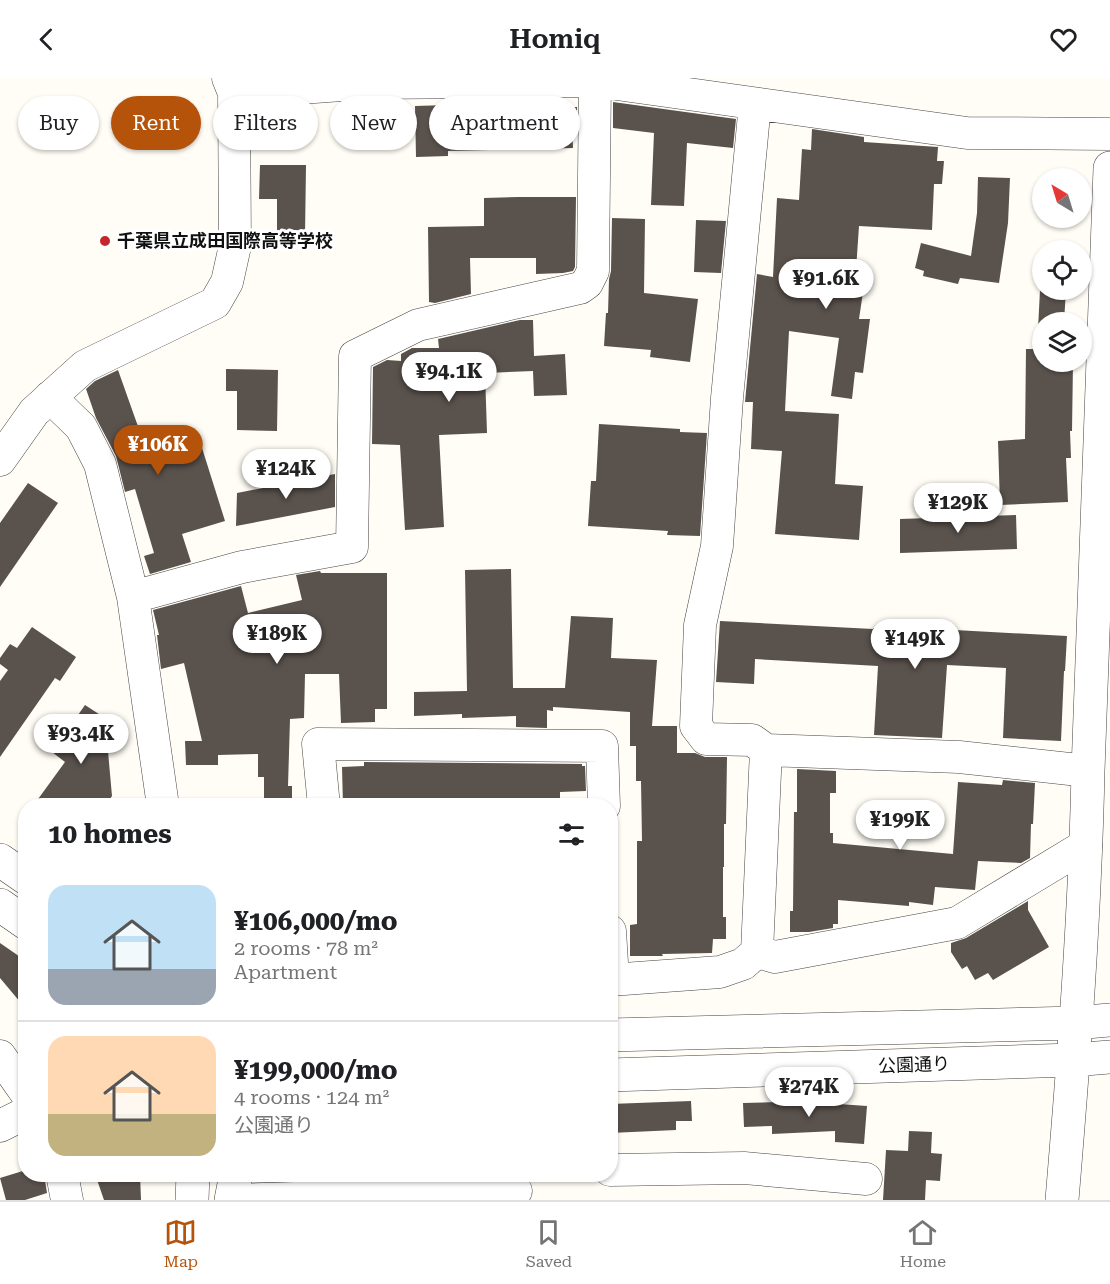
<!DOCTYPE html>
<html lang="en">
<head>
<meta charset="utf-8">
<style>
  :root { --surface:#fff; --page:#f6f6f6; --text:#202124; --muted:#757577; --line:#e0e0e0; --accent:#b45309 }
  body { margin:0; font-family:"Roboto Serif","Noto Sans JP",serif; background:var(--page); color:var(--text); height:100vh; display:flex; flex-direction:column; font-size:22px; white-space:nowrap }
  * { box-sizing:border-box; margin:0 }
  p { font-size:20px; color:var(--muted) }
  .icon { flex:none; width:33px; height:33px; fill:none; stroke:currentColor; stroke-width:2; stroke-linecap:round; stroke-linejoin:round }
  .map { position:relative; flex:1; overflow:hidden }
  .details { position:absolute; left:18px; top:720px; width:600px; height:384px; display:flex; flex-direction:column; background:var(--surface); border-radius:24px; box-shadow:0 2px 4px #0004 }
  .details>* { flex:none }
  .banner { position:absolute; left:18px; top:18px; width:600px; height:54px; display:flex; gap:12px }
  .needle { width:39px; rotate:322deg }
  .fabs { position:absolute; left:1032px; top:90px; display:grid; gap:12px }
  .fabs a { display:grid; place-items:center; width:60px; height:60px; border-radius:50%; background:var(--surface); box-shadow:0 2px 4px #0004; font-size:30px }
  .price { position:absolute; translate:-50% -51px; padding:0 14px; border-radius:21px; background:#fff; color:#222; font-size:20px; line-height:39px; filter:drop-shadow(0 2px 3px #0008) }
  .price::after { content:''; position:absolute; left:50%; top:36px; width:18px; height:14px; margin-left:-9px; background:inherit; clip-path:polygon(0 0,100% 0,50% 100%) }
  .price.selected { background:var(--accent); color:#fff }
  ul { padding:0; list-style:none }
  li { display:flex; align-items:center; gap:18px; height:150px; padding:0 30px }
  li+li { border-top:2px solid var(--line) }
  li span { display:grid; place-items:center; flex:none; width:168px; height:120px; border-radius:18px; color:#555 }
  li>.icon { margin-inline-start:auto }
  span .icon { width:72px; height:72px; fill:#fffc; stroke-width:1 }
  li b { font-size:26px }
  h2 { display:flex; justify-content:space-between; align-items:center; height:72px; padding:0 30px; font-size:26px }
  .tag { padding:0 21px; border-radius:27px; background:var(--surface); box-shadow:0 2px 4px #0004; font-size:21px; line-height:54px }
  .tag.selected { background:var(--accent); color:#fff }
  header { display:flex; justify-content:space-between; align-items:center; height:78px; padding:0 30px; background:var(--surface); font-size:27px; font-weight:600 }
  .tabs { display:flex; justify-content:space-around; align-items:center; height:84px; border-top:2px solid var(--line); background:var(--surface); font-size:16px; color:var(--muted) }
  .tabs a { display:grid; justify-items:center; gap:3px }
  .tabs .selected { color:var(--accent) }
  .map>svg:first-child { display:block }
  .building { fill:#5a524d }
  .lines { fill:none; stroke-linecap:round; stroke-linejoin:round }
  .minor-casing { stroke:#444; stroke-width:33 }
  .tertiary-casing { stroke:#444; stroke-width:34 }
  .minor { stroke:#fff; stroke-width:32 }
  .tertiary { stroke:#fff; stroke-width:33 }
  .poi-dot { fill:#c4262e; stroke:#fff; stroke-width:2 }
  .labels { text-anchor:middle; stroke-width:6; stroke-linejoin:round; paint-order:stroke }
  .poi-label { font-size:18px; font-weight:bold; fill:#111; stroke:#fff; text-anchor:start }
  .street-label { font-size:18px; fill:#111; stroke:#fff }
</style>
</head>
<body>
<header><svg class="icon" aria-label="back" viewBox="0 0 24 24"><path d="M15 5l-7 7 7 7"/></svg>Homiq<svg class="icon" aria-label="heart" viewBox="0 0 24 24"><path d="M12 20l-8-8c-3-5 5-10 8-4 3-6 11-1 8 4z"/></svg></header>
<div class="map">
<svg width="1110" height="1122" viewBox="0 0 1110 1122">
  <rect width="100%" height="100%" fill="#fffdf5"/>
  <!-- building -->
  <path class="building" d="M613 24 736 41 733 70 687 65 684 128 651 127 654 55 613 50Z
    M448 27V31L577 29V46H572L573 70 448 73V78L416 79 415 28Z
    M812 51 864 59V64L938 69 937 83H944L942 106H934L932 152 859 148 856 192 866 194 859 241H870L863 295 855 294 852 321 831 318 839 260 789 253 785 333 839 336 835 406 863 408 859 462 775 456 782 373 751 371 753 324H745L757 196 773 199 777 120 799 122 802 71 811 72Z
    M260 87H306L305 157 277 158V121H259Z
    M978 99 1010 100 1008 145 999 205 960 200 958 206 923 198 924 193 915 190 921 165 971 178 977 135Z
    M518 119H576L575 189 573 193 563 195 536 196V180H470L471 216 435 225 429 224 428 149 484 148V120Z
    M612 140 645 141 644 215 698 221 690 284 650 279 651 272 604 268 606 235H608L609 201 611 193Z
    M696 142 726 143 721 195 694 194Z
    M1040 212H1066L1064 244H1042V284H1073L1072 353H1070L1071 380H1066L1068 424 1000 427 998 363 1025 361 1026 271H1037Z
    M520 242H533L534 278 565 276 567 317 534 318 533 293 485 295 487 355 439 357 444 449 405 452 400 367 372 366 373 289 387 282 401 283V276L412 270H439L438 261Z
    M226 291 278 292 277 353 237 352V313H226Z
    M118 292 146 371 197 354 225 443 182 456 191 484 150 496 144 478 154 475 135 411 125 414 116 378 96 340 86 311 95 303Z
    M599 346 680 351V354L707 355 700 458 667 457 668 453 588 448 591 403H596Z
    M335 396V429L236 448 237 415Z
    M28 405 58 425 0 509V445Z
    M1016 437 1017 471 900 475V441Z
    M511 491 513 610H565L571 538 613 540 611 580 657 582 652 648H677V675H695L705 679H727L726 746H724V789H723V839H726V861H713L712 875 662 876 663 878H630V847L637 846V763H642L641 703H636V668H630V634L553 629V633L547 632V650L516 649V638L462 640V636L414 638V614L467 613 465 492Z
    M320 493 321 495H387V631H375V644L341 645 339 596H305L304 640 290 641 288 708H292V728H264V699H258V676L218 677V687H186L185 663H202L184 585 161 591 157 557H159L153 532 241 508 248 535 302 522 296 497Z
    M720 543 873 551V550L955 554V552L1067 558 1065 593H1064L1061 663 1003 660 1006 590 947 587 942 660 874 657 878 588 755 581 754 606 716 604Z
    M32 549 76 579 60 603 55 600 0 679V603L8 592 0 586V580L10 566 17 570Z
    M85 627 105 640 112 718 105 728H33L65 684 52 674Z
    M364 684 582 686V688H585L586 713 560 714V724L489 728H343L342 689 364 688Z
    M797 691 836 693V715H830V755H833V765L953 776 958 704 1002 707 1003 702 1035 705 1033 746H1031L1030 780 1021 785 978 783 975 812 935 809 933 827 909 824V828L838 822V846H833V850L809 854H790V833H793L794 734H797Z
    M1028 823V832L1049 869 993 902 988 895 975 902 967 888 962 891 951 874V865L966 860Z
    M0 865 26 883V931L0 900Z
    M824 1019V1025L867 1028 864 1066 835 1064V1053L772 1056V1048L744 1049 743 1025 781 1024V1021Z
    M691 1023 692 1043H676V1052L610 1055V1026Z
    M909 1053 932 1054 931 1075 942 1076 940 1103 926 1102 925 1122H883L886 1072 908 1073Z
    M26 1092V1096H44L47 1115 25 1122H6L0 1100Z
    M95 1096H140L141 1122H104Z"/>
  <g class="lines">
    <defs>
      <path id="minor" d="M234 15 369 5 595 3 967 55 1110 56
        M50 319 81 349 100 386 133 519 163 728
        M0 382 34 334 85 288 215 225 227 204 235 168 234 15 228 0
        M133 519 242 489 352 469 355 278 418 247 580 210 587 205 593 193 595 3
        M766 672 959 679 1088 693
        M324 728 318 666 602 668 604 728
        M610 853 613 901
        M757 874 775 879 957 845 1086 767
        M610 902 720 894 743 886 757 874 766 672 752 662 706 661 696 648 700 547 717 468 727 320 755 26
        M0 978 26 1015
        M0 1048 26 1035
        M610 1092 744 1090 866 1101
        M62 1096 67 1122
        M231 1122 516 1113"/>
      <path id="tertiary" d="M0 782 26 800
        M0 827 26 845
        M610 957 1075 945 1110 942
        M610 997 1073 982 1110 979
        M192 1122 193 1096
        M231 1122 236 1096
        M1062 1122C1074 979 1085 836 1088 693L1110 90"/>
    </defs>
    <!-- minor casing -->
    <use href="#minor" class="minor-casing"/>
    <!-- tertiary casing -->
    <use href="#tertiary" class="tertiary-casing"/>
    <!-- minor -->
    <use href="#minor" class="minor"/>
    <!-- tertiary -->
    <use href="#tertiary" class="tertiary"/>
  </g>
  <!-- markers -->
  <circle class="poi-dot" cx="105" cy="163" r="6"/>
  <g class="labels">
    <!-- poi labels -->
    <g class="poi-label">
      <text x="117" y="169">千葉県立成田国際高等学校</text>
    </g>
    <!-- street labels -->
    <g class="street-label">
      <text transform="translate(914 987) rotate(-2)" y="6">公園通り</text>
    </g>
  </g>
</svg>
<div class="fabs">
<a><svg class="needle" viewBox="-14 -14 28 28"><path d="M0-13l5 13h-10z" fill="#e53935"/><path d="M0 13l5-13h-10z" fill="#757577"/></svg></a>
<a><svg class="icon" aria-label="locate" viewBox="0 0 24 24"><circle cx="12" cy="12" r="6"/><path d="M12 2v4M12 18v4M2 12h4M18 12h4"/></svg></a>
<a><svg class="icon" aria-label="layers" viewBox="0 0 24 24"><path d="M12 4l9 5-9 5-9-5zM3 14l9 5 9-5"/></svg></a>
</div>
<b class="price" style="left:826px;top:232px">¥91.6K</b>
<b class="price" style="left:449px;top:325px">¥94.1K</b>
<b class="price selected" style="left:158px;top:398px">¥106K</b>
<b class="price" style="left:286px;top:422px">¥124K</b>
<b class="price" style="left:958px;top:456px">¥129K</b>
<b class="price" style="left:277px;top:587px">¥189K</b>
<b class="price" style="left:915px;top:592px">¥149K</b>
<b class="price" style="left:81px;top:687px">¥93.4K</b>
<b class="price" style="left:900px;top:773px">¥199K</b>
<b class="price" style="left:809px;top:1040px">¥274K</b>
<div class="banner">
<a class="tag">Buy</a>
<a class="tag selected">Rent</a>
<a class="tag">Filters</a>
<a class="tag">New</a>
<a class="tag">Apartment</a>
</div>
<section class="details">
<h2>10 homes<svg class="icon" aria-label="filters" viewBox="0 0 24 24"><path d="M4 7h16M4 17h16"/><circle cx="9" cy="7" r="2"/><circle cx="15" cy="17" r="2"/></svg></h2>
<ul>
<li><span style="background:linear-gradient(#bfe0f5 70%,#9aa5b1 0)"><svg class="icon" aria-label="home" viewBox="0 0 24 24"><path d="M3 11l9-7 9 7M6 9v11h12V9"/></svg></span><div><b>¥106,000/mo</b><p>2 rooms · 78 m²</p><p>Apartment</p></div></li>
<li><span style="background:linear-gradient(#ffd9b3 65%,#c2b280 0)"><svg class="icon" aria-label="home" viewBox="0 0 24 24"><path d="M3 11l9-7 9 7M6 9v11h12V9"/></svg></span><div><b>¥199,000/mo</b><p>4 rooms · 124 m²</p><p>公園通り</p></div></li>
</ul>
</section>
</div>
<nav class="tabs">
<a class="selected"><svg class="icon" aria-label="map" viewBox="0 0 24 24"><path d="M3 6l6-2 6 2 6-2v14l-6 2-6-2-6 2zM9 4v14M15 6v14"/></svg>Map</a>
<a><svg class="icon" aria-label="saved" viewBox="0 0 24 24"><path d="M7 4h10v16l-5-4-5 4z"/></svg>Saved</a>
<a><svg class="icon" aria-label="home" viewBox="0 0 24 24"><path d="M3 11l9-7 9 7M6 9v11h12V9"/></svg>Home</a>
</nav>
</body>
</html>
